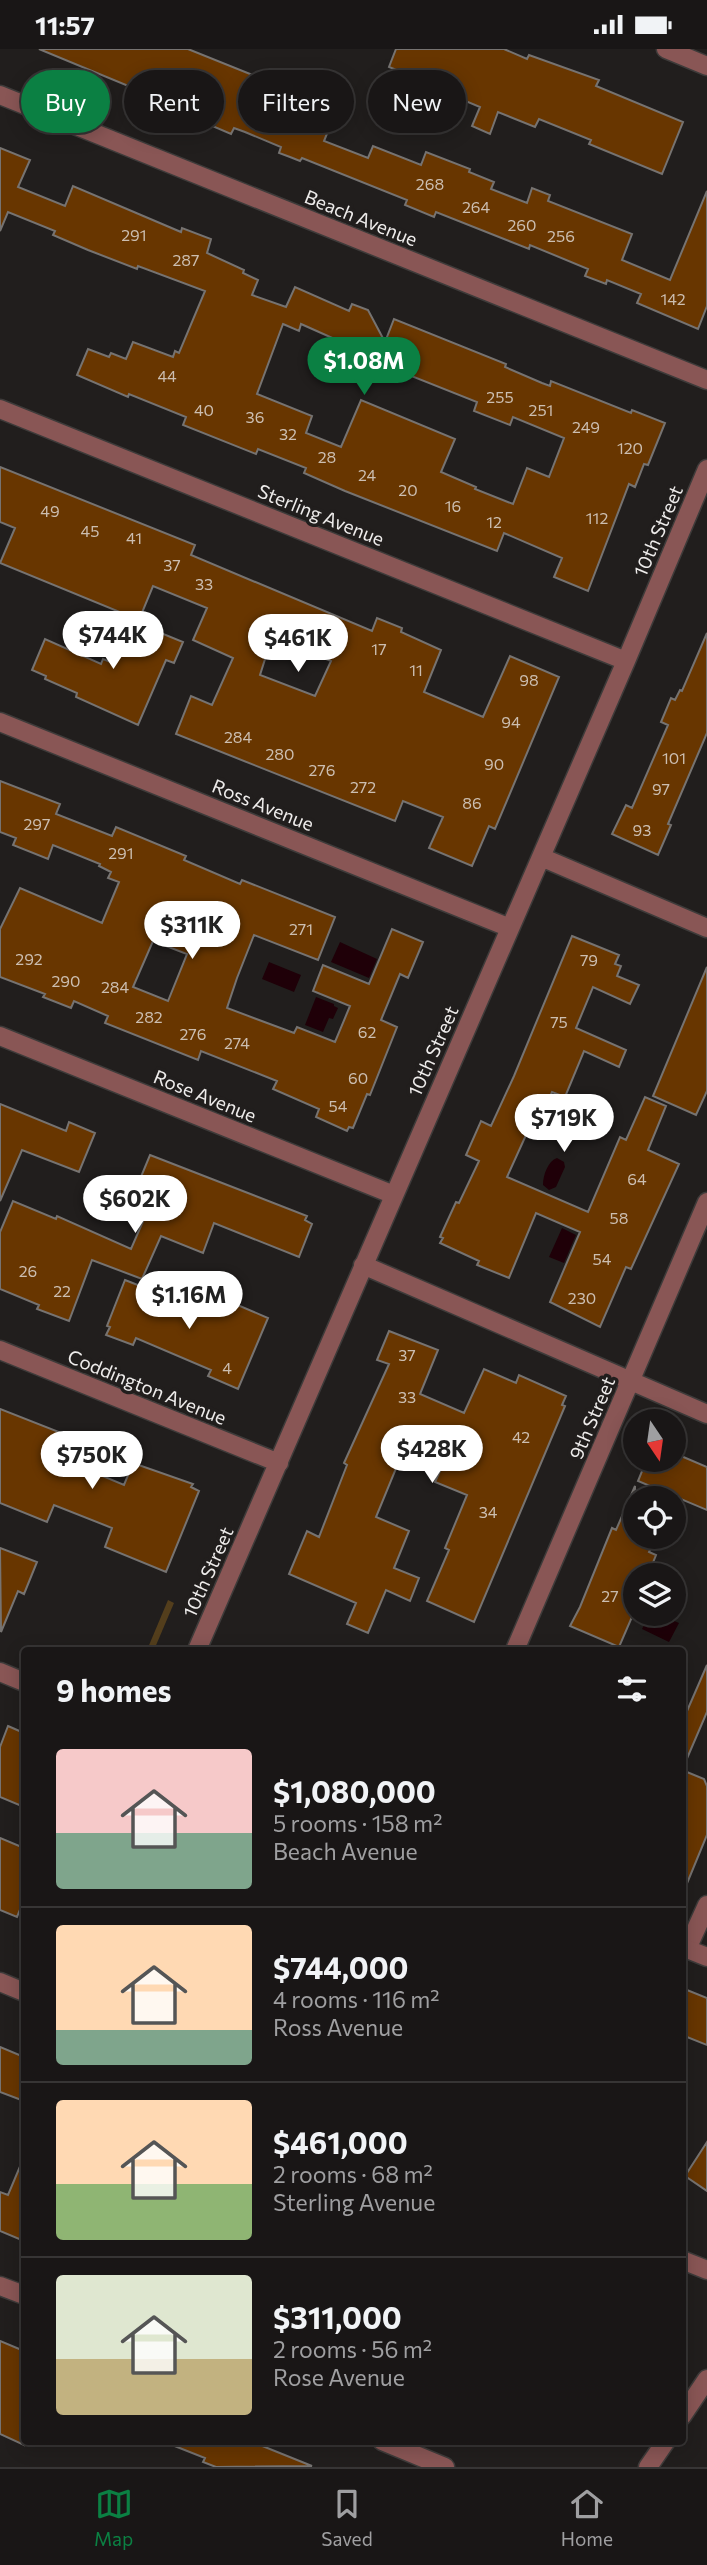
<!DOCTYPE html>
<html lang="en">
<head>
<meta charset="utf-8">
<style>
  :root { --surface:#191616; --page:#262323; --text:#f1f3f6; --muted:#9f9fa1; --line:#373535; --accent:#0b8043 }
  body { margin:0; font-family:Commissioner,sans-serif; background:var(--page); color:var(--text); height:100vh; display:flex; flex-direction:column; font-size:26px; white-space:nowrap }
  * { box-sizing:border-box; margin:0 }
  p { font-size:23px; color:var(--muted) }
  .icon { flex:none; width:38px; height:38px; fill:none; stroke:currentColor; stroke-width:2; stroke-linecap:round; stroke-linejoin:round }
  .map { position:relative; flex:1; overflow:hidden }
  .side { position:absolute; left:21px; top:1598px; width:665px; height:798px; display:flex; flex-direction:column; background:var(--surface); border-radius:7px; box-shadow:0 4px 18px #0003,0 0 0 2px var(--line) }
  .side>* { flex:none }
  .guide { position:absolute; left:21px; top:21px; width:665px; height:63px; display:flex; gap:14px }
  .needle { width:46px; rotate:167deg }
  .fabs { position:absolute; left:623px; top:1360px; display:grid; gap:14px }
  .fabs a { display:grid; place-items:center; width:63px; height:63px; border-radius:50%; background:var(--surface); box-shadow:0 4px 18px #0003,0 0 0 2px var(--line); font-size:35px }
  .price { position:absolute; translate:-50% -60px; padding:0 16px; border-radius:24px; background:#fff; color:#222; font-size:23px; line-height:46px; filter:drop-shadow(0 2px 4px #0008) }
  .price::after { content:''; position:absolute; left:50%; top:42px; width:21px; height:16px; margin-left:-10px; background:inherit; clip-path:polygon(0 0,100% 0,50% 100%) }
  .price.selected { background:var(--accent); color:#fff }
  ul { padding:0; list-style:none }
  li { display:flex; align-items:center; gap:21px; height:175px; padding:0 35px }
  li+li { border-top:2px solid var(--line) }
  li span { display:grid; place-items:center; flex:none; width:196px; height:140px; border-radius:7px; color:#555 }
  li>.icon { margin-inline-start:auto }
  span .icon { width:84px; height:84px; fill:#fffc; stroke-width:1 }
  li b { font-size:30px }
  h2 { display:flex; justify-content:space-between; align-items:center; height:84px; padding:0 35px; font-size:30px }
  .chip { padding:0 24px; border-radius:32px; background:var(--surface); box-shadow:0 4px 18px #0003,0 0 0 2px var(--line); font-size:24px; line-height:63px }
  .chip.selected { background:var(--accent); color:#fff }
  .status { display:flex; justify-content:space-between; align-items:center; height:49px; padding:0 35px; background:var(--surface); direction:ltr }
  .status svg { height:19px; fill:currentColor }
  .tabs { display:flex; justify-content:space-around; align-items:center; height:98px; border-top:2px solid var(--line); background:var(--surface); font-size:19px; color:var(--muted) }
  .tabs a { display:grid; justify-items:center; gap:4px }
  .tabs .selected { color:var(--accent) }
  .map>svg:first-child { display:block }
  .green { fill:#533e1c }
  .water { fill:#1f0008 }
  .building { fill:#683600; stroke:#767371; stroke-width:2; fill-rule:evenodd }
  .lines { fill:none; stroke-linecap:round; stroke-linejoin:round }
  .minor-casing { stroke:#3e3b3a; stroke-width:21 }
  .tertiary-casing { stroke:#3e3b3a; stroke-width:21 }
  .minor { stroke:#895655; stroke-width:18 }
  .tertiary { stroke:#895655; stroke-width:18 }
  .labels { text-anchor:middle; stroke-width:7; stroke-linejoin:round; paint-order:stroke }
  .number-label { font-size:16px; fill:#ccbeb0 }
  .street-label { font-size:19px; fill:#eeeceb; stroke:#211e1d }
</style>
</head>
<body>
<div class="status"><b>11:57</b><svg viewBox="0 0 49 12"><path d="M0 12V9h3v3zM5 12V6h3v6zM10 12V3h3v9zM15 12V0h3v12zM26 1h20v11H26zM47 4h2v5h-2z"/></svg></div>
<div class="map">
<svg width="707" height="2418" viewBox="0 0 707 2418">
  <rect width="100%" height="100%" fill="#211e1d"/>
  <!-- green -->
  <path class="green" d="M168 1551 174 1554 154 1601H147Z"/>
  <!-- water -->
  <path class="water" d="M340 893 377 910 369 929 331 913Z
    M269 913 301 926 294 943 262 930Z
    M316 948 334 955V957L338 959 333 970 329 969 323 983 305 976Z
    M557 1109 564 1113 565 1118 556 1138 549 1141 543 1136C543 1126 548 1112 557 1109Z
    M562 1179 576 1186 564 1214 549 1208Z
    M650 1565H658L679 1574 669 1593 642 1580Z"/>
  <!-- building -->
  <path class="building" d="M39 0H188L337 60 324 92 368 109 373 97 421 116 426 103 470 120 469 123 494 133 491 140 527 154 532 139 550 146 548 152 632 185 622 211 670 231 707 142V257L698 280 637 254 641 245 607 231 606 235 585 227 588 220 530 196 529 200 436 163 434 168 405 156 407 151 302 109 300 112 290 108 279 104 281 98 245 83 234 79 231 85 210 76 212 71 163 51 162 56 152 52 141 47 143 43Z
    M396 0H504L527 10 529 6 599 31 596 37 683 73 662 125 589 95 591 91 539 70 535 78 498 63 490 85 472 77 480 58 456 48 459 39 425 23 421 31 389 18Z
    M0 99 30 111 18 138 65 157 73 137 181 183 182 179 211 190 207 204 244 221 243 224 258 231 252 246 286 258 295 238 349 262 352 255 368 261 385 293 394 270 506 315 505 318 542 334 550 337 551 332 631 364 632 361 665 374 648 416 644 415 635 438 629 435 588 542 554 528 562 509 504 484 497 502 345 442 304 424 306 419 258 400 256 405 183 376 186 368 129 345 128 348 77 326 88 300 109 308 111 304 126 310 133 293 173 308 175 302 179 304 205 242 138 217 137 220 88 201 53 186 55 182 8 163 0 182ZM283 275 299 282 301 275 337 291 335 296 339 298 335 307 391 328 394 320 477 353 474 362 510 376 513 368 564 389 549 428 527 419 513 455 475 440 476 438 441 423 455 390 361 351 341 398 306 384 312 367 257 345Z
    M0 418 195 496 191 506 372 582 377 569 402 579 401 583 441 601 424 643 483 668 510 607 559 628 495 780 489 777 472 817 429 799 443 768 403 752 395 772 176 685 191 647 212 656 233 609 193 591 207 559 153 537 139 571 0 514 15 479 0 473ZM272 588 331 612 315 647 260 626Z
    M129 571 183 593 174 614 166 611 138 676 76 648 77 644 45 630 46 627 32 621 45 590 101 615 103 610 113 614Z
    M707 584V684L668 775 671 776 658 806 612 785 626 756 632 759 668 676 661 673 671 649 675 651 680 641 682 642Z
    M0 732 60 755 56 765 112 787 116 778 186 807 184 811 240 835 242 831 335 868 318 911 254 886 237 929 227 959 294 984 297 978 335 993 350 957 313 942 323 916 369 935 392 880 423 893 408 929 400 925 381 971 397 978 370 1046 367 1045 353 1079 349 1078 347 1082 316 1068 319 1060 273 1040 277 1032 201 1002 198 1011 105 974 108 967 74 952 71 959 43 948 45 945 0 928V880L20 839 102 874 119 833 108 829 111 823 99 817 100 815 53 796 48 810 13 796 16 789 0 783ZM153 892 187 905 168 952 133 938Z
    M572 887 619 906 615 915 621 917 617 927 639 936 630 955 593 938 576 979 626 1001 619 1018 584 1002 565 1048 552 1043 542 1066 536 1064 507 1128 588 1163 620 1088 626 1091 645 1048 666 1057 648 1101 679 1115 631 1220 626 1218 600 1278 550 1253 580 1183 536 1164 509 1229 477 1216 479 1212 440 1194 443 1189 440 1188 456 1153 459 1154 479 1112 466 1106 481 1072 491 1077 514 1027Z
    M707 918V1042L696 1066 653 1047Z
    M0 1055 66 1082 69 1073 95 1084 79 1123 22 1101 0 1152Z
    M150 1106 307 1167 305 1171 312 1175 299 1208 214 1174 203 1204 161 1187 142 1230 92 1211 69 1272 37 1260 39 1256 0 1240V1183L13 1152 56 1170 57 1167 131 1200 151 1154 133 1147Z
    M125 1231 186 1255 187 1251 220 1264 226 1251 268 1269 238 1340 208 1327 211 1321 136 1289 133 1296 106 1286 110 1278 107 1277Z
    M389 1282 438 1301 420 1345 464 1364 484 1320 516 1334 519 1326 566 1347 562 1356 565 1357 474 1573 427 1552 449 1501 445 1499 467 1446 435 1433 452 1395 413 1378 376 1468 409 1482 394 1519 419 1529 410 1552 386 1541 368 1584 347 1575 356 1554 289 1525 307 1482 319 1488 347 1416 344 1414 389 1315 377 1311Z
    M0 1360 97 1398 88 1421 124 1436 133 1414 193 1435 191 1438 199 1442 166 1523 105 1498 112 1479 54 1456 47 1473 0 1454Z
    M674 1404 707 1418V1461L638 1432 647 1410H674Z
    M635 1437V1488H656L649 1503 656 1506 648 1526H635V1561L619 1598 570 1577 580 1558 612 1479 616 1481Z
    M0 1499 37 1513 24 1545 18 1542 1 1583Z
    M707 1616V1663L682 1721V1661L687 1662Z
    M8 1677 24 1684V1758L0 1748V1698Z
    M682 1721 704 1730 707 1737V1786L683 1844Z
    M0 1789 24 1799V1851L17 1868 0 1861Z
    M682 1939 707 1949V1996L682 1986Z
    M0 1998 24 2008V2052L0 2043Z
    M707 2093V2142L685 2127Z
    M24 2108V2192L0 2182V2143L8 2146Z
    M0 2292 24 2302V2396L0 2385Z
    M167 2392H250L312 2417 216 2418 203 2413 205 2409 167 2394Z"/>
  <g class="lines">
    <defs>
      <path id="minor" d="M666 0 707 17
        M0 46 707 331
        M0 360 626 612
        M0 673 510 879
        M541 808 707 879
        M0 987 394 1146
        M363 1216 707 1365
        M0 1301 279 1414
        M197 1601 626 612 707 420
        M515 1601 707 1153
        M687 1900 707 1856
        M0 1933 24 1943
        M682 2211 707 2221
        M0 2237 24 2246
        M682 2367 707 2330
        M382 2392 445 2418
        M648 2418 666 2392"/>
      <path id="tertiary" d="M0 1623 24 1633
        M682 1898 707 1908"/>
    </defs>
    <!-- minor casing -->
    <use href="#minor" class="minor-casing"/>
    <!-- tertiary casing -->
    <use href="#tertiary" class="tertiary-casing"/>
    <!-- minor -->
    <use href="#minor" class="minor"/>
    <!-- tertiary -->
    <use href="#tertiary" class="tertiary"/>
  </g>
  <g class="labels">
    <!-- number labels -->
    <g class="number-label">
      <text x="430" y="141">268</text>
      <text x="476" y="164">264</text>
      <text x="522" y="182">260</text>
      <text x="134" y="192">291</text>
      <text x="561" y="193">256</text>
      <text x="186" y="217">287</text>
      <text x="673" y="256">142</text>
      <text x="167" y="333">44</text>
      <text x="500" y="354">255</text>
      <text x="204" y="367">40</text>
      <text x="541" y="367">251</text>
      <text x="255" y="374">36</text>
      <text x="586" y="384">249</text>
      <text x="288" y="391">32</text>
      <text x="630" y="405">120</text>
      <text x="327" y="414">28</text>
      <text x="367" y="432">24</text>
      <text x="408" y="447">20</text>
      <text x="453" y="463">16</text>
      <text x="50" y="468">49</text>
      <text x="597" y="475">112</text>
      <text x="494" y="479">12</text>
      <text x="90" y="488">45</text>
      <text x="134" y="495">41</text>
      <text x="172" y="522">37</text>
      <text x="204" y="541">33</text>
      <text x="379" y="606">17</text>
      <text x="416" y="627">11</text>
      <text x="529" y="637">98</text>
      <text x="511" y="679">94</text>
      <text x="238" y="694">284</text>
      <text x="280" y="711">280</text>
      <text x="674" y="715">101</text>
      <text x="494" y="721">90</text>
      <text x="322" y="727">276</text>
      <text x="363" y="744">272</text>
      <text x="661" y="746">97</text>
      <text x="472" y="760">86</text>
      <text x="37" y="781">297</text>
      <text x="642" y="787">93</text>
      <text x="121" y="810">291</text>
      <text x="301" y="886">271</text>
      <text x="29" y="916">292</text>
      <text x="589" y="917">79</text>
      <text x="66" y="938">290</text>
      <text x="115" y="944">284</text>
      <text x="149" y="974">282</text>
      <text x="559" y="979">75</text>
      <text x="367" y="989">62</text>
      <text x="193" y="991">276</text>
      <text x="237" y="1000">274</text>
      <text x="358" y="1035">60</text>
      <text x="338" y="1063">54</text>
      <text x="637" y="1136">64</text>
      <text x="619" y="1175">58</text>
      <text x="602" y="1216">54</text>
      <text x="28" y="1228">26</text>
      <text x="62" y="1248">22</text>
      <text x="582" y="1255">230</text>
      <text x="407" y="1312">37</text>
      <text x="227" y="1325">4</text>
      <text x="407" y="1354">33</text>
      <text x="521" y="1394">42</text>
      <text x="488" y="1469">34</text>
      <text x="610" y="1553">27</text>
    </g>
    <!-- street labels -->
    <g class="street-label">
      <text transform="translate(361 169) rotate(22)" y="7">Beach Avenue</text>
      <text transform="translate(321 466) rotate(22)" y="7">Sterling Avenue</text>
      <text transform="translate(658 482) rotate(-67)" y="7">10th Street</text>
      <text transform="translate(263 756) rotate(22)" y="7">Ross Avenue</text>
      <text transform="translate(433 1002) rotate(-66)" y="7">10th Street</text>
      <text transform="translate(205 1047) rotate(22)" y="7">Rose Avenue</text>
      <text transform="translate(147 1338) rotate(22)" y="7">Coddington Avenue</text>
      <text transform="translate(592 1369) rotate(-67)" y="7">9th Street</text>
      <text transform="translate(208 1523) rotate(-66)" y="7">10th Street</text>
    </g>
  </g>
</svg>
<div class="fabs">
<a><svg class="needle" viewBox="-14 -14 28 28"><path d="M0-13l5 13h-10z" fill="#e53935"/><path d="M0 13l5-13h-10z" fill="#9f9fa1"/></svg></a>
<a><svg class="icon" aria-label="locate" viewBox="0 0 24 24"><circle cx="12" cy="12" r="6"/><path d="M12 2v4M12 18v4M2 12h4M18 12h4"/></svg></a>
<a><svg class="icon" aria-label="layers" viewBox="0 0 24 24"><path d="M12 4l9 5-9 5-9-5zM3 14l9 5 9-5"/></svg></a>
</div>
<b class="price selected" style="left:364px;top:348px">$1.08M</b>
<b class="price" style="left:113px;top:622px">$744K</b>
<b class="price" style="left:298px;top:625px">$461K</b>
<b class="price" style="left:192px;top:912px">$311K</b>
<b class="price" style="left:564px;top:1105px">$719K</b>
<b class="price" style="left:135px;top:1186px">$602K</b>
<b class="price" style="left:189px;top:1282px">$1.16M</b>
<b class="price" style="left:432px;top:1436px">$428K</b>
<b class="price" style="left:92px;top:1442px">$750K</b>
<div class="guide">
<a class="chip selected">Buy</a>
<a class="chip">Rent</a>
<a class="chip">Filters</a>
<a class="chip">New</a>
</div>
<section class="side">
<h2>9 homes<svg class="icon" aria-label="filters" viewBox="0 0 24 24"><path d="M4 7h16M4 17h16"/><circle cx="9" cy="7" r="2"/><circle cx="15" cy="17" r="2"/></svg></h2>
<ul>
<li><span style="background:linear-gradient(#f6c9c9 60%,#7fa58c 0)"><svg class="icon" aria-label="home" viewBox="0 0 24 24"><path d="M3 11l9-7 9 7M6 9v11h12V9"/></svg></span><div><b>$1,080,000</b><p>5 rooms · 158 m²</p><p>Beach Avenue</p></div></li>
<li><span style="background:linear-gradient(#ffd9b3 75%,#7fa58c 0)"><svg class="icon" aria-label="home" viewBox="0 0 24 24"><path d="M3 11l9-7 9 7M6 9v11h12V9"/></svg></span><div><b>$744,000</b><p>4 rooms · 116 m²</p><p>Ross Avenue</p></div></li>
<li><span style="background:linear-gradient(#ffd9b3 60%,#8fb573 0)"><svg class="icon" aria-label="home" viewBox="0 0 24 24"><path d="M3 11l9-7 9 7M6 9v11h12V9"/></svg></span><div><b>$461,000</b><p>2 rooms · 68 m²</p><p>Sterling Avenue</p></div></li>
<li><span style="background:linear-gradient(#dfe7d0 60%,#c2b280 0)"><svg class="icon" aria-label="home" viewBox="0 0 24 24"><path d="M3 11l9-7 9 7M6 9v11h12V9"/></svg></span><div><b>$311,000</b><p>2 rooms · 56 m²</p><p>Rose Avenue</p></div></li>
</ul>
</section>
</div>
<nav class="tabs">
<a class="selected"><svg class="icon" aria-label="map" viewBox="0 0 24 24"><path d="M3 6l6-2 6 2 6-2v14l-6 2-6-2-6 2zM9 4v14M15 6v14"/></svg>Map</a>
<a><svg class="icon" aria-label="saved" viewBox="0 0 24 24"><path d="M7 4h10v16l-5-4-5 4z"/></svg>Saved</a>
<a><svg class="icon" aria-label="home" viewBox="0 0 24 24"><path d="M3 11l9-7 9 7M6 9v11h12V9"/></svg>Home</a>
</nav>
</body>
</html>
